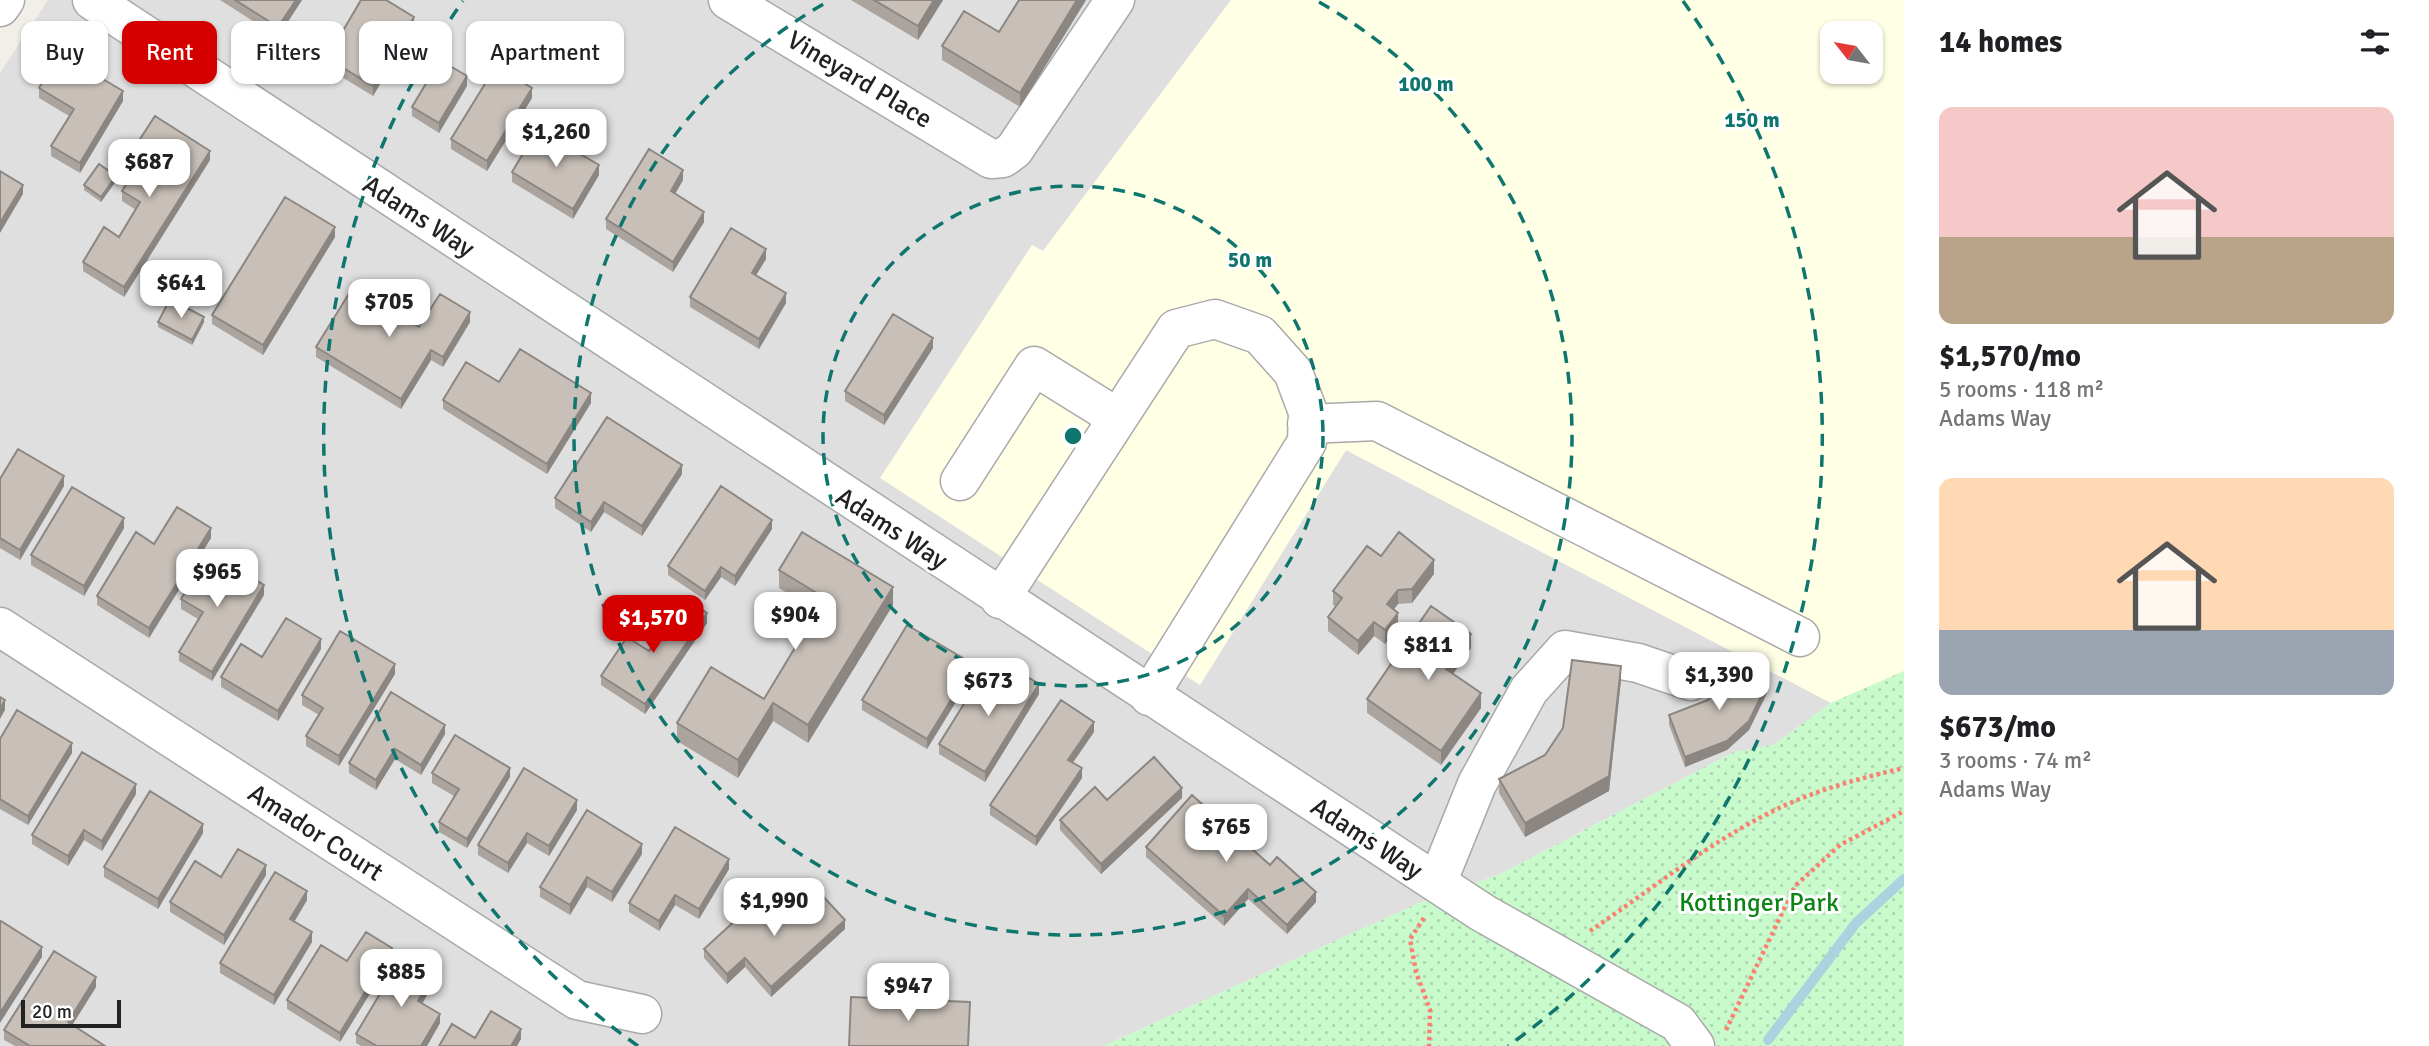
<!DOCTYPE html>
<html lang="en">
<head>
<meta charset="utf-8">
<style>
  :root { --surface:#fff; --page:#f6f6f6; --text:#202124; --muted:#757577; --accent:#d40000 }
  body { margin:0; font-family:Signika,sans-serif; background:var(--page); color:var(--text); height:100vh; display:flex; flex-direction:column; font-size:26px; white-space:nowrap }
  * { box-sizing:border-box; margin:0 }
  p { font-size:23px; color:var(--muted) }
  .icon { flex:none; width:38px; height:38px; fill:none; stroke:currentColor; stroke-width:2; stroke-linecap:round; stroke-linejoin:round }
  .map { position:relative; flex:1; overflow:hidden }
  .details { display:flex; flex-direction:column; background:var(--surface); width:525px }
  .details>* { flex:none }
  .top-card { position:absolute; left:21px; top:21px; width:665px; height:63px; display:flex; gap:14px }
  .needle { width:46px; rotate:301deg }
  .buttons { position:absolute; left:1820px; top:21px; display:grid; gap:14px }
  .buttons a { display:grid; place-items:center; width:63px; height:63px; border-radius:14px; background:var(--surface); box-shadow:0 2px 5px #0004; font-size:35px }
  .scale { position:absolute; left:21px; bottom:18px; width:100px; box-sizing:border-box; padding-left:7px; border:4px solid #222; border-top:0; font-size:19px; line-height:24px; white-space:nowrap; color:#222; -webkit-text-stroke:5px #fff; paint-order:stroke }
  .price { position:absolute; translate:-50% -60px; padding:0 16px; border-radius:14px; background:#fff; color:#222; font-size:23px; line-height:46px; filter:drop-shadow(0 2px 4px #0008) }
  .price::after { content:''; position:absolute; left:50%; top:42px; width:21px; height:16px; margin-left:-10px; background:inherit; clip-path:polygon(0 0,100% 0,50% 100%) }
  .price.active { background:var(--accent); color:#fff }
  ul { padding:0; list-style:none }
  li { display:grid; align-content:center; gap:14px; height:371px; padding:0 35px }
  li span { display:grid; place-items:center; height:217px; border-radius:14px; color:#555 }
  li>.icon { margin-inline-start:auto }
  span .icon { width:126px; height:126px; fill:#fffc; stroke-width:1 }
  li b { font-size:30px }
  h2 { display:flex; justify-content:space-between; align-items:center; height:84px; padding:0 35px; font-size:30px }
  .chip { padding:0 24px; border-radius:14px; background:var(--surface); box-shadow:0 2px 5px #0004; font-size:24px; line-height:63px }
  .chip.active { background:var(--accent); color:#fff }
  main { display:flex; flex:1; min-height:0 }
  .map>svg:first-child { display:block }
  .residential { fill:#e0dfdf }
  .education { fill:#ffffe5; fill-rule:evenodd }
  .park { fill:url(#park-dots) }
  .lines { fill:none; stroke-linecap:round; stroke-linejoin:round }
  .stream { stroke:#aad3df; stroke-width:10 }
  .minor-casing { stroke:#a9a9a9; stroke-width:41 }
  .path { stroke:#fa8072; stroke-width:4.5; stroke-dasharray:3.5 3.5; stroke-linecap:butt }
  .minor { stroke:#fff; stroke-width:38 }
  .wall { fill:#aba49e }
  .shaded-wall { fill:#8b8681 }
  .building { fill:#c7bfb8; stroke:#8b8681; stroke-width:2 }
  .ring { fill:none; stroke:#0f766e; stroke-width:3.5; stroke-dasharray:12 9 }
  .labels { text-anchor:middle; stroke-width:6; stroke-linejoin:round; paint-order:stroke }
  .street-label { font-size:26px; fill:#222; stroke:#fff }
  .park-label { font-size:26px; fill:#0c8416; stroke:#fff }
  .centre { fill:#0f766e; stroke:#fff; stroke-width:3.5 }
  .ring-label { font-size:21px; text-anchor:middle; font-weight:bold; fill:#0f766e; stroke:#fff; stroke-width:6; stroke-linejoin:round; paint-order:stroke }
</style>
</head>
<body>
<main>
<div class="map">
<svg width="1904" height="1046" viewBox="0 0 1904 1046">
  <defs>
    <pattern id="park-dots" width="8" height="8" patternUnits="userSpaceOnUse" patternTransform="scale(1.75)"><rect width="8" height="8" fill="#c8facc"/><path d="M2 2h.1M6 6h.1" fill="none" stroke="#acd6af" stroke-width="1.8" stroke-linecap="round"/></pattern>
  </defs>
  <rect width="100%" height="100%" fill="#f2efe9"/>
  <!-- residential -->
  <path class="residential" d="M48 0H1231L1043 251 1032 245 881 478 1200 685 1346 450 1831 703 1773 745 1734 752 1500 874 1417 904 1103 1046H0V73Z"/>
  <!-- education -->
  <path class="education" d="M1231 0H1904V671L1831 703 1346 450 1200 685 880 478 1032 245 1043 251ZM1832 33H1871V72H1832Z"/>
  <!-- park -->
  <path class="park" d="M1904 671V1046H1103L1417 904 1500 874 1734 752 1773 745 1831 703Z"/>
  <g class="lines">
    <!-- stream -->
    <path class="stream" d="M1768 1040 1856 923 1904 879"/>
    <defs>
      <path id="minor" d="M92 0 1437 883 1483 913 1678 1023 1695 1046
        M728 0 991 159 1003 158 1014 150 1115 0
        M0 7 5 0
        M1307 424 1377 421 1800 637
        M960 481 1034 366 1118 418
        M1000 599 1176 329 1215 319 1260 335 1293 372 1308 412 1307 442 1149 696
        M0 627 577 1000 642 1014
        M1437 883 1477 784 1529 690 1565 650 1638 663 1691 681"/>
    </defs>
    <!-- minor casing -->
    <use href="#minor" class="minor-casing"/>
    <!-- path -->
    <path class="path" d="M1424 918 1410 939 1416 972 1430 1010 1429 1046
      M1590 931C1658 885 1725 829 1802 798 1835 785 1869 776 1904 768
      M1726 1030 1795 886 1840 845 1904 811"/>
    <!-- minor -->
    <use href="#minor" class="minor"/>
  </g>
  <!-- wall -->
  <path class="wall" d="M220 0H302L278 37Z
    M851 0H943L918 40Z
    M1086 0 1020 107 942 60V46L999 32Z
    M414 27 373 96 327 68V58Z
    M467 86 439 133 412 116V107Z
    M39 88 123 101 80 173 51 156V146L69 116 39 98Z
    M532 98 487 171 451 149V139Z
    M131 153 210 160 124 297 83 271V262L119 237 136 210 122 201V191L138 167 131 163Z
    M512 172 599 175 573 219 512 182Z
    M683 180 675 194 704 222 673 272 606 229V219Z
    M116 181 101 202 84 190V185Z
    M335 237 263 355 212 324V315Z
    M766 259 756 275 786 303 759 349 690 307V297Z
    M158 322H204L192 345 158 327Z
    M470 322 443 367 431 360 401 409 316 357V347L419 327Z
    M933 348 884 425 845 401V391Z
    M443 400 591 403 547 474 443 409Z
    M682 474 642 536 604 512 591 532 555 508V498Z
    M0 479 64 486 20 560 0 548Z
    M124 528 84 596 31 565V555Z
    M772 529 735 586 721 577 705 600 668 575V566Z
    M211 538 149 638 97 605V596L154 544Z
    M1381 556 1434 574 1412 603 1398 604 1394 609 1398 627 1385 644 1374 636 1358 655 1328 631V617L1336 607 1333 605V591Z
    M779 570 893 605 808 743 773 721 738 778 677 741V723L764 699 817 612 779 588Z
    M264 595 212 681 179 661V652L198 619 181 609V599Z
    M707 623 645 714 601 685V676Z
    M1471 648 1453 674 1481 708 1441 765 1367 713V699Z
    M321 649 278 721 221 687V677L262 657Z
    M395 674 339 766 306 746V736L319 715 302 705V695Z
    M973 674 927 749 862 710V700Z
    M1621 680 1609 791 1525 837 1499 793V779L1545 755Z
    M1002 687 1039 694 985 782 939 754V744Z
    M1767 693 1749 730 1727 750 1685 767 1669 725V715Z
    M1094 732 1073 763 1082 778 1036 846 990 815V805Z
    M445 734 421 775 395 759 376 790 349 773V763Z
    M0 739 72 753 28 825 0 809Z
    M432 773 510 777 467 848 439 832V822L454 796 432 783Z
    M136 794 102 851 84 840 68 866 32 844V835Z
    M1182 798 1101 874 1060 830V820L1107 800Z
    M577 810 549 856 527 843 508 873 478 855V845Z
    M203 833 158 909 104 877V867Z
    M1146 847 1270 865 1316 902 1287 934 1248 899 1224 926 1146 857Z
    M642 854 612 902 587 887 570 915 540 897V887Z
    M729 869 699 919 675 905 659 931 629 912V903Z
    M266 875 224 945 170 912V902L221 877Z
    M307 900 294 922 312 942 274 1005 220 973V963Z
    M785 923 845 929 771 997 745 967 727 984 704 958V949Z
    M392 958 340 1042 287 1009V1000L347 961Z
    M434 983 422 1003 440 1023 427 1046H361L356 1043V1034Z
    M96 987 72 1025 105 1046H15L4 1040V1030Z"/>
  <!-- shaded-wall -->
  <path class="shaded-wall" d="M296 0H302L278 37V27Z
    M934 0H943L918 40V26Z
    M1077 0H1086L1020 107V93Z
    M414 17V27L373 96V86Z
    M467 76V86L439 133V123Z
    M532 88V98L487 171V161Z
    M123 91V101L80 173V163Z
    M210 151V160L124 297V287Z
    M599 165V175L573 219V209Z
    M683 170V180L671 201V191Z
    M116 176V181L101 202V197Z
    M23 185V194L0 233V223Z
    M704 212V222L673 272V262Z
    M335 227V237L263 355V345Z
    M766 249V259L752 282V273Z
    M786 293V303L759 349V339Z
    M470 312V322L443 367V357Z
    M204 317V322L192 345V340Z
    M933 338V348L884 425V415Z
    M431 350V360L401 409V399Z
    M591 393V403L547 474V464Z
    M682 465V474L642 536V526Z
    M64 476V486L20 560V550Z
    M604 502V512L591 532V522Z
    M124 518V528L84 596V586Z
    M772 520V529L735 586V576Z
    M211 528V538L149 638V628Z
    M1434 560V574L1412 603V589Z
    M721 567V577L705 600V591Z
    M264 585V595L212 681V672Z
    M893 587V605L808 743V725Z
    M1398 590V604L1387 618V604Z
    M707 613V623L645 714V704Z
    M1398 613V627L1385 644V630Z
    M1374 622V636L1358 655V641Z
    M1471 634V648L1446 684V669Z
    M321 639V649L278 721V711Z
    M395 664V674L339 766V756Z
    M973 664V674L927 749V739Z
    M1621 666V680L1609 791 1525 837V823Z
    M1039 684V694L985 782V772Z
    M1767 684V693L1749 730 1727 750 1685 767V757Z
    M1481 693V708L1441 765V751Z
    M5 700V710L0 719V709Z
    M773 703V721L738 778V760Z
    M1094 722V732L1068 769V760Z
    M445 725V734L421 775V765Z
    M72 743V753L28 825V816Z
    M395 749V759L376 790V780Z
    M510 768V777L467 848V839Z
    M1082 768V778L1036 846V837Z
    M136 784V794L102 851V841Z
    M1182 788V798L1101 874V864Z
    M577 800V810L549 856V846Z
    M203 824V833L158 909V899Z
    M84 830V840L68 866V856Z
    M527 833V843L508 873V863Z
    M642 844V854L612 902V892Z
    M729 859V869L699 919V909Z
    M266 865V875L224 945V935Z
    M587 877V887L570 915V905Z
    M1248 889V899L1224 926V916Z
    M307 891V900L290 929V919Z
    M1316 892V902L1287 934V925Z
    M675 895V905L659 931V921Z
    M845 920V929L771 997V987Z
    M312 932V942L274 1005V995Z
    M42 947V957L0 1023V1013Z
    M392 948V958L340 1042V1033Z
    M745 958V967L727 984V974Z
    M434 973V983L418 1011V1001Z
    M96 977V987L68 1032V1022Z
    M440 1014V1023L427 1046H421Z
    M521 1029V1039L517 1046H511Z"/>
  <!-- building -->
  <path class="building" d="M235 0H296L278 27Z
    M361 0H386L414 17 373 86 327 58Z
    M874 0H934L918 26Z
    M1019 0H1077L1020 93 942 46 964 11 999 32Z
    M59 53 123 91 80 163 51 146 74 109 39 88Z
    M440 60 467 76 439 123 412 107Z
    M496 66 532 88 487 161 451 139Z
    M155 116 210 151 124 287 83 262 104 227 119 237 140 202 122 191 142 160 131 153Z
    M538 129 599 165 573 209 512 172Z
    M649 149 683 170 671 191 704 212 673 262 606 219Z
    M99 164 116 176 101 197 84 185Z
    M0 171 23 185 0 223Z
    M285 197 335 227 263 345 212 315Z
    M731 228 766 249 752 273 786 293 759 339 690 297Z
    M353 287 419 327 440 294 470 312 443 357 431 350 401 399 316 347Z
    M170 299 204 317 192 340 158 322Z
    M893 314 933 338 884 415 845 391Z
    M520 349 591 393 547 464 443 400 466 362 499 382Z
    M607 417 682 465 642 526 604 502 591 522 555 498Z
    M18 449 64 476 20 550 0 538V479Z
    M721 486 772 520 735 576 721 567 705 591 668 566Z
    M72 487 124 518 84 586 31 555Z
    M177 507 211 528 149 628 97 596 136 532 154 544Z
    M802 532 893 587 808 725 773 703 738 760 677 723 711 667 764 699 825 598 779 570Z
    M1399 532 1434 560 1412 589 1398 590 1387 604 1398 613 1385 630 1374 622 1358 641 1328 617 1342 598 1333 591 1367 546 1381 556Z
    M209 553 264 585 212 672 179 652 203 612 181 599Z
    M684 598 707 613 645 704 601 676 627 637 649 651Z
    M1431 606 1471 634 1446 669 1481 693 1441 751 1367 699Z
    M286 618 321 639 278 711 221 677 241 644 262 657Z
    M907 625 973 664 927 739 862 700Z
    M340 631 395 664 339 756 306 736 323 708 302 695Z
    M1572 660 1621 666 1609 776 1525 823 1499 779 1545 755 1563 728Z
    M1726 664 1767 684 1749 721 1727 741 1685 757 1669 715 1708 700Z
    M1013 668 1039 684 985 772 939 744 982 675 1002 687Z
    M391 692 445 725 421 765 395 749 376 780 349 763Z
    M0 697 5 700 0 709Z
    M1061 700 1094 722 1068 760 1082 768 1036 837 990 805Z
    M17 710 72 743 28 816 0 799V739Z
    M455 735 510 768 467 839 439 822 459 789 432 773Z
    M82 752 136 784 102 841 84 830 68 856 32 835Z
    M1154 757 1182 788 1101 864 1060 820 1095 787 1107 800Z
    M524 768 577 800 549 846 527 833 508 863 478 845Z
    M150 791 203 824 158 899 104 867Z
    M1192 795 1270 865 1277 857 1316 892 1287 925 1248 889 1224 916 1146 847Z
    M587 810 642 844 612 892 587 877 570 905 540 887Z
    M675 827 729 859 699 909 675 895 659 921 629 903Z
    M238 849 266 865 224 935 170 902 195 861 221 877Z
    M275 872 307 891 290 919 312 932 274 995 220 963Z
    M819 892 845 920 771 987 745 958 727 974 704 949 761 897 785 923Z
    M1 921 42 947 0 1013V922Z
    M366 932 392 948 340 1033 287 1000 321 945 347 961Z
    M54 951 96 977 68 1022 105 1046H30L4 1030Z
    M403 955 434 973 418 1001 440 1014 421 1046H377L356 1034Z
    M851 997 970 1002 968 1046H849Z
    M491 1011 521 1029 511 1046H439L452 1024 475 1038Z"/>
  <!-- distance rings -->
  <g class="ring">
    <circle cx="1073" cy="436" r="250"/>
    <path d="M1319 2A499 499 0 1 1 827 2"/>
    <path d="M638 1046A749 749 0 0 1 463 1M1683 1A749 749 0 0 1 1508 1046"/>
  </g>
  <g class="labels">
    <!-- street labels -->
    <g class="street-label">
      <text transform="translate(860 79) rotate(31)" y="9">Vineyard Place</text>
      <text transform="translate(419 216) rotate(33)" y="9">Adams Way</text>
      <text transform="translate(892 528) rotate(33)" y="9">Adams Way</text>
      <text transform="translate(316 832) rotate(33)" y="9">Amador Court</text>
      <text transform="translate(1367 838) rotate(33)" y="9">Adams Way</text>
    </g>
    <!-- park labels -->
    <g class="park-label">
      <text x="1759" y="911">Kottinger Park</text>
    </g>
  </g>
  <circle cx="1073" cy="436" r="10" class="centre"/>
  <g class="ring-label">
    <text x="1426" y="91">100 m</text>
    <text x="1752" y="127">150 m</text>
    <text x="1250" y="267">50 m</text>
  </g>
</svg>
<div class="buttons">
<a><svg class="needle" viewBox="-14 -14 28 28"><path d="M0-13l5 13h-10z" fill="#e53935"/><path d="M0 13l5-13h-10z" fill="#757577"/></svg></a>
</div>
<div class="scale">20 m</div>
<b class="price" style="left:556px;top:169px">$1,260</b>
<b class="price" style="left:149px;top:199px">$687</b>
<b class="price" style="left:181px;top:320px">$641</b>
<b class="price" style="left:389px;top:339px">$705</b>
<b class="price" style="left:217px;top:609px">$965</b>
<b class="price" style="left:795px;top:652px">$904</b>
<b class="price active" style="left:653px;top:655px">$1,570</b>
<b class="price" style="left:1428px;top:682px">$811</b>
<b class="price" style="left:1719px;top:712px">$1,390</b>
<b class="price" style="left:988px;top:718px">$673</b>
<b class="price" style="left:1226px;top:864px">$765</b>
<b class="price" style="left:774px;top:938px">$1,990</b>
<b class="price" style="left:401px;top:1009px">$885</b>
<b class="price" style="left:908px;top:1023px">$947</b>
<div class="top-card">
<a class="chip">Buy</a>
<a class="chip active">Rent</a>
<a class="chip">Filters</a>
<a class="chip">New</a>
<a class="chip">Apartment</a>
</div>
</div>
<section class="details">
<h2>14 homes<svg class="icon" aria-label="filters" viewBox="0 0 24 24"><path d="M4 7h16M4 17h16"/><circle cx="9" cy="7" r="2"/><circle cx="15" cy="17" r="2"/></svg></h2>
<ul>
<li><span style="background:linear-gradient(#f6c9c9 60%,#b9a48a 0)"><svg class="icon" aria-label="home" viewBox="0 0 24 24"><path d="M3 11l9-7 9 7M6 9v11h12V9"/></svg></span><div><b>$1,570/mo</b><p>5 rooms · 118 m²</p><p>Adams Way</p></div></li>
<li><span style="background:linear-gradient(#ffd9b3 70%,#9aa5b1 0)"><svg class="icon" aria-label="home" viewBox="0 0 24 24"><path d="M3 11l9-7 9 7M6 9v11h12V9"/></svg></span><div><b>$673/mo</b><p>3 rooms · 74 m²</p><p>Adams Way</p></div></li>
</ul>
</section>
</main>
</body>
</html>
